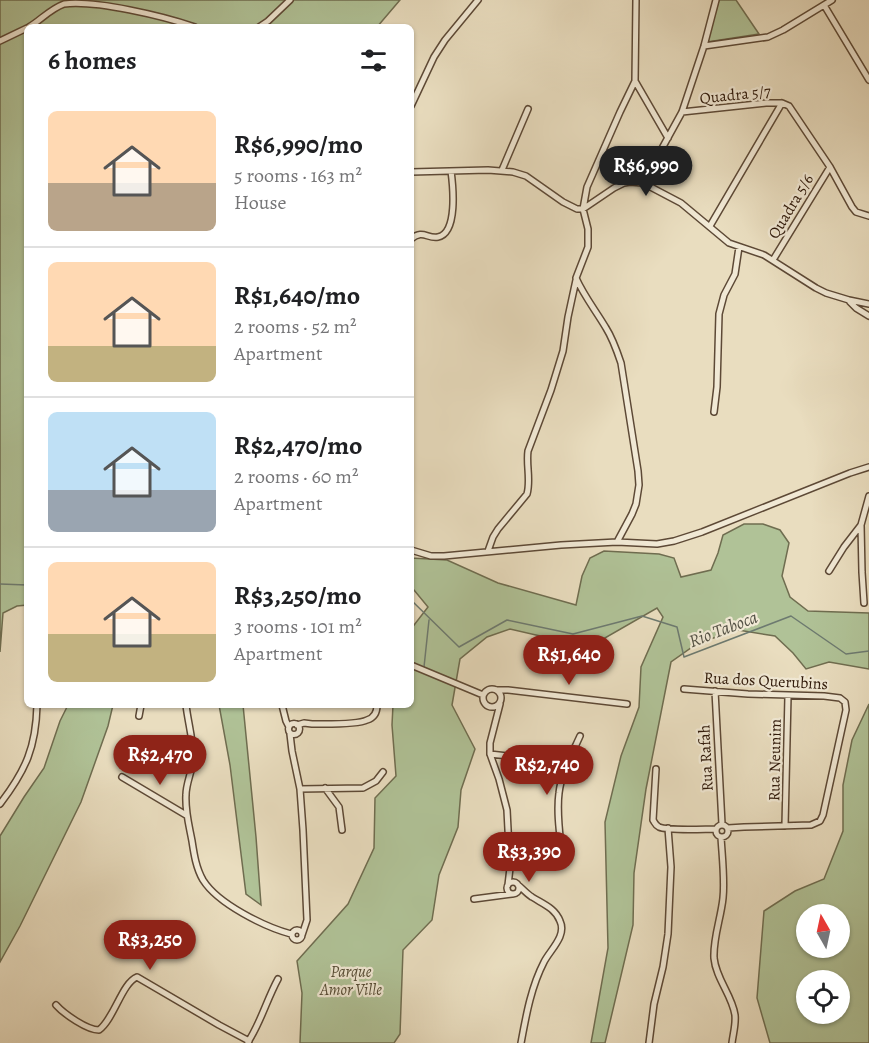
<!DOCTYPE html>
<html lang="en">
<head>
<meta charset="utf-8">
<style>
  :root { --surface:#fff; --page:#f2f2f2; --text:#202124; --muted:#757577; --line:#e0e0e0; --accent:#8f2418 }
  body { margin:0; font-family:Alegreya,serif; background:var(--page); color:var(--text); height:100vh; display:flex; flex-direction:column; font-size:22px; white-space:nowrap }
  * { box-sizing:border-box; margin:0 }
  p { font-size:20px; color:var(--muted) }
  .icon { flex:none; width:33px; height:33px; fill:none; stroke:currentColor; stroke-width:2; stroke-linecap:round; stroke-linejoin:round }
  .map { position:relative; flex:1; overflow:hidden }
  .panel { position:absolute; left:24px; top:24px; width:390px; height:684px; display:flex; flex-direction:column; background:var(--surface); border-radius:9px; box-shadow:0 2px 4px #0004 }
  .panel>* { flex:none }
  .needle { width:39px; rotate:351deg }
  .buttons { position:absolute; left:796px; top:904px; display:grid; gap:12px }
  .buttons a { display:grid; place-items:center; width:54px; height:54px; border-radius:50%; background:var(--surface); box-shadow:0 2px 4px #0004; font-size:30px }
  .price { position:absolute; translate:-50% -51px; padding:0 14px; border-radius:21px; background:var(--accent); color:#fff; font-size:20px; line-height:39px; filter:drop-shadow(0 2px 3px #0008) }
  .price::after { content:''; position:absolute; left:50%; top:36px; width:18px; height:14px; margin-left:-9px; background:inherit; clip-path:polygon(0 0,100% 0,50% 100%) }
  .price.current { background:#222; color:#fff }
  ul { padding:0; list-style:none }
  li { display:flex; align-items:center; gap:18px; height:150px; padding:0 24px }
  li+li { border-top:2px solid var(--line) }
  li span { display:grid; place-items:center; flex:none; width:168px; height:120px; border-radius:9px; color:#555 }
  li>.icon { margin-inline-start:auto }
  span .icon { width:72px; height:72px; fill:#fffc; stroke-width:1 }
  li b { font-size:26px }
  h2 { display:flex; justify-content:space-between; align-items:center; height:72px; padding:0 24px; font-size:26px }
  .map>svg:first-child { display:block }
  .green { fill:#b0c297; stroke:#6f6d50; stroke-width:1.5; fill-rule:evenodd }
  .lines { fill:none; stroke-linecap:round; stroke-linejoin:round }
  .stream { stroke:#6d7a70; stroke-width:1.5 }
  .minor-casing { stroke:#5d4936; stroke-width:8 }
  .minor { stroke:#f1e9d5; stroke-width:5 }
  .labels { text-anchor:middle; stroke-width:4.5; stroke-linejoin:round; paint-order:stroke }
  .street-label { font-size:16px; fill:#2e1809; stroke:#f1e9d5 }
  .park-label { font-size:16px; font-style:italic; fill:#554b34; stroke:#f1e9d5 }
  .water-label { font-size:18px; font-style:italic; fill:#535145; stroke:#f1e9d5 }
</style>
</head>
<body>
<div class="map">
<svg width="869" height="1043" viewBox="0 0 869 1043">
  <rect width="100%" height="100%" fill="#e9ddbf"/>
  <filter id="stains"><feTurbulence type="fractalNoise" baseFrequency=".00333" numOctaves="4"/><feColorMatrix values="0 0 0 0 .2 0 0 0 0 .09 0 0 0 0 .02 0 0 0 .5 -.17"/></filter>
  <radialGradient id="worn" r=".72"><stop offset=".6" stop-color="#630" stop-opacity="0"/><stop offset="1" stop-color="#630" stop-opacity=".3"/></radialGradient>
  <!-- green -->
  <path class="green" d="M0 0H400L377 27H27V605L17 606 3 613 0 652Z
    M719 0H736L759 34 707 42Z
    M744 524H763L780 530 789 543 782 576 790 597 808 611 869 613V669L829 662 806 669 793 653 775 636 738 630 698 643 671 662 646 789 634 873 633 925 605 1043H591L608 948 605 822 621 756 639 707 641 667 663 617 657 608 598 642 562 641 510 629 487 637 460 659 452 705 475 749 461 790 458 827 439 875 432 920 403 950 400 1034 394 1043H300L302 993 297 961 348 904 374 848 375 798 396 776 392 725 393 705H411V629L428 607 414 590H411V558L447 560 498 583 576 605 582 576 590 558 604 551 659 554 674 558 681 577 711 570 718 553 723 535Z
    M869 704V1043H770L757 998 764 911 795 891 824 879 843 831V785L852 740ZM807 915H840V948H807ZM807 981H840V1014H807Z
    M68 705H113L108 726 81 802 20 926 0 962V836L24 797 44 768 60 721Z
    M219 705H243L256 837 261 905 246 894 230 765Z"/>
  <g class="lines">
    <!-- stream -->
    <path class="stream" d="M0 584 27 585
      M411 600 459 647 507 620 573 634 642 616 677 627 684 657 791 616 846 654 869 651
      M424 667 429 620"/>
    <defs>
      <path id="minor" d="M824 5 869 80
        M29 27C41 20 50 9 64 4 96 0 163 16 195 27
        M259 27 268 21 290 0
        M0 41 27 28
        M704 46 768 37 783 30 832 0
        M635 81 668 138
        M411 106 434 57 445 40 478 0
        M682 112 766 103H782L789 106 830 167 852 207 856 212 869 216
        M502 170 528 109
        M411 172 488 170 513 172 526 176 563 202 577 209H583L614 188 624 183 630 182 643 183 681 203 729 243 764 255 816 288 826 293 849 300 869 304
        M643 183 682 112 704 46 716 0
        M710 226 782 103
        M411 239C423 229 427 239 438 237 458 233 453 186 451 171
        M773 260 830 167
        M850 302 856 308 869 316
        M714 412 717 387 719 314 724 295 735 274 739 247
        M861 525 862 572 864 603
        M617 542 632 514 636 504 639 485 638 471 621 363C617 351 613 339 606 328 596 311 584 296 576 278L588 247V229L583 209 587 187 620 112 635 81 636 0
        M411 550 431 556H444L561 545 617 542 657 544 674 541 702 532 850 473 869 467
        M488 551 493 537 498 529 527 494C531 480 526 465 528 451L551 390 563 351 568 317 576 280
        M829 571 844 547 861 525 869 496
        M411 665 483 695
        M483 698a9 9 0 1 1 18 0a9 9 0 1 1-18 0Z
        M684 689 748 694 824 696 840 698 845 702 846 710 823 815 820 821 811 825 744 827 728 828
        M497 690H508L627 704
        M715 691 722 824
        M500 704 490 743V754L499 779 507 810 510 868 508 885
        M186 705C188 723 194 742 193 760 192 772 186 783 186 795 185 811 189 825 192 841 194 854 196 868 203 880 218 904 265 927 291 934
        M282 705 286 721 289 727
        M139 716 141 705
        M288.5 729a5.5 5.5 0 1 1 11 0a5.5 5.5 0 1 1-11 0Z
        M297 725 304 723 312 724C325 724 357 725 367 720 374 718 377 712 377 705
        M290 734 292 751 300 789 303 830 307 920 302 935
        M490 754 568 763
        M656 769 653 820C655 823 655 825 659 827 668 831 704 829 715 829
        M122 777 186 815
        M325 788 339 807 342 830
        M300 789 363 788 376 781 383 772
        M0 804C26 770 36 747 37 705
        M716 831a6 6 0 1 1 12 0a6 6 0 1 1-12 0Z
        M785 826 788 696
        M721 837C722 855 725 880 723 898 721 918 713 938 714 958 716 979 732 995 735 1015 736 1025 733 1034 732 1043
        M563 864C561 841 556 816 559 793 561 774 572 754 580 736
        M507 888a6 6 0 1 1 12 0a6 6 0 1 1-12 0Z
        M518 885C523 889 527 894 532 897 543 904 555 908 560 921 567 936 550 950 544 962 531 987 526 1016 521 1043
        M474 899 512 894
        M292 935a5 5 0 1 1 10 0a5 5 0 1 1-10 0Z
        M56 1005C64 1014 87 1030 99 1030 114 1019 122 983 137 977L219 1025 249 1041
        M248 1042C261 1022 267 999 278 979
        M649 1043 654 1004 663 967 668 934 671 867 668 828"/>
    </defs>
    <!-- minor casing -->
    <use href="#minor" class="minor-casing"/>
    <!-- minor -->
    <use href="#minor" class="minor"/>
  </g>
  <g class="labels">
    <!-- street labels -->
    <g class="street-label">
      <text transform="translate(735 94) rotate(-6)" y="6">Quadra 5/7</text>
      <text transform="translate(790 206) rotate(-59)" y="6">Quadra 5/6</text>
      <text transform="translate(766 680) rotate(3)" y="6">Rua dos Querubins</text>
      <text transform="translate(705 758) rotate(-93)" y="6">Rua Rafah</text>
      <text transform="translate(774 760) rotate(-89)" y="6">Rua Neunim</text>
    </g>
    <!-- park labels -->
    <g class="park-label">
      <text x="351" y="977">Parque<tspan x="351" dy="18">Amor Ville</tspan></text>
    </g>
    <!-- water labels -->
    <g class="water-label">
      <text transform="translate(723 629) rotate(-21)" y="6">Rio Taboca</text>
    </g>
  </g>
  <rect width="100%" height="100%" filter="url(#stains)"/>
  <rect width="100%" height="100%" fill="url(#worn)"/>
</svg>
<div class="buttons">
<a><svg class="needle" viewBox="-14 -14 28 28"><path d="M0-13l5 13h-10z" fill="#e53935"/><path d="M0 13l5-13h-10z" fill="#757577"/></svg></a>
<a><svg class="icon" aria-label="locate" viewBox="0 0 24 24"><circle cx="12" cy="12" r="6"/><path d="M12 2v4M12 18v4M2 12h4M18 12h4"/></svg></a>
</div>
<b class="price current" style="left:646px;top:197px">R$6,990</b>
<b class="price" style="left:569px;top:686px">R$1,640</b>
<b class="price" style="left:160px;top:786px">R$2,470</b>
<b class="price" style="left:547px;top:796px">R$2,740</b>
<b class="price" style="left:529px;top:883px">R$3,390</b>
<b class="price" style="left:150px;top:971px">R$3,250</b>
<section class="panel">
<h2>6 homes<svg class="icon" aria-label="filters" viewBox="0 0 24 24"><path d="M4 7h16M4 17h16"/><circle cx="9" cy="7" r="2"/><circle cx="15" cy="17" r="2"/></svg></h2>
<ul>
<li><span style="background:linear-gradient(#ffd9b3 60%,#b9a48a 0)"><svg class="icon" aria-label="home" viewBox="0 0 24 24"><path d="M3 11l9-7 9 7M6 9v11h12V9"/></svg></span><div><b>R$6,990/mo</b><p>5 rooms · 163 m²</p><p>House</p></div></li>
<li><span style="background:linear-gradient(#ffd9b3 70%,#c2b280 0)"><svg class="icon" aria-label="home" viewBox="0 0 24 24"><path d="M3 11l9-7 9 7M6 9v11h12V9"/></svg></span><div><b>R$1,640/mo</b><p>2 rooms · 52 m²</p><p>Apartment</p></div></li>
<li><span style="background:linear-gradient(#bfe0f5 65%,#9aa5b1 0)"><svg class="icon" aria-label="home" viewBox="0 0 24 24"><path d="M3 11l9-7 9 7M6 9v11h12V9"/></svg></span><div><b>R$2,470/mo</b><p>2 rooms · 60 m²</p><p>Apartment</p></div></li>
<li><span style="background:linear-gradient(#ffd9b3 60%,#c2b280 0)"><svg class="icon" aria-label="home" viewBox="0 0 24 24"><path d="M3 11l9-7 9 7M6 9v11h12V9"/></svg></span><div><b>R$3,250/mo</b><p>3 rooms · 101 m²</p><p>Apartment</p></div></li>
</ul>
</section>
</div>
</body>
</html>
